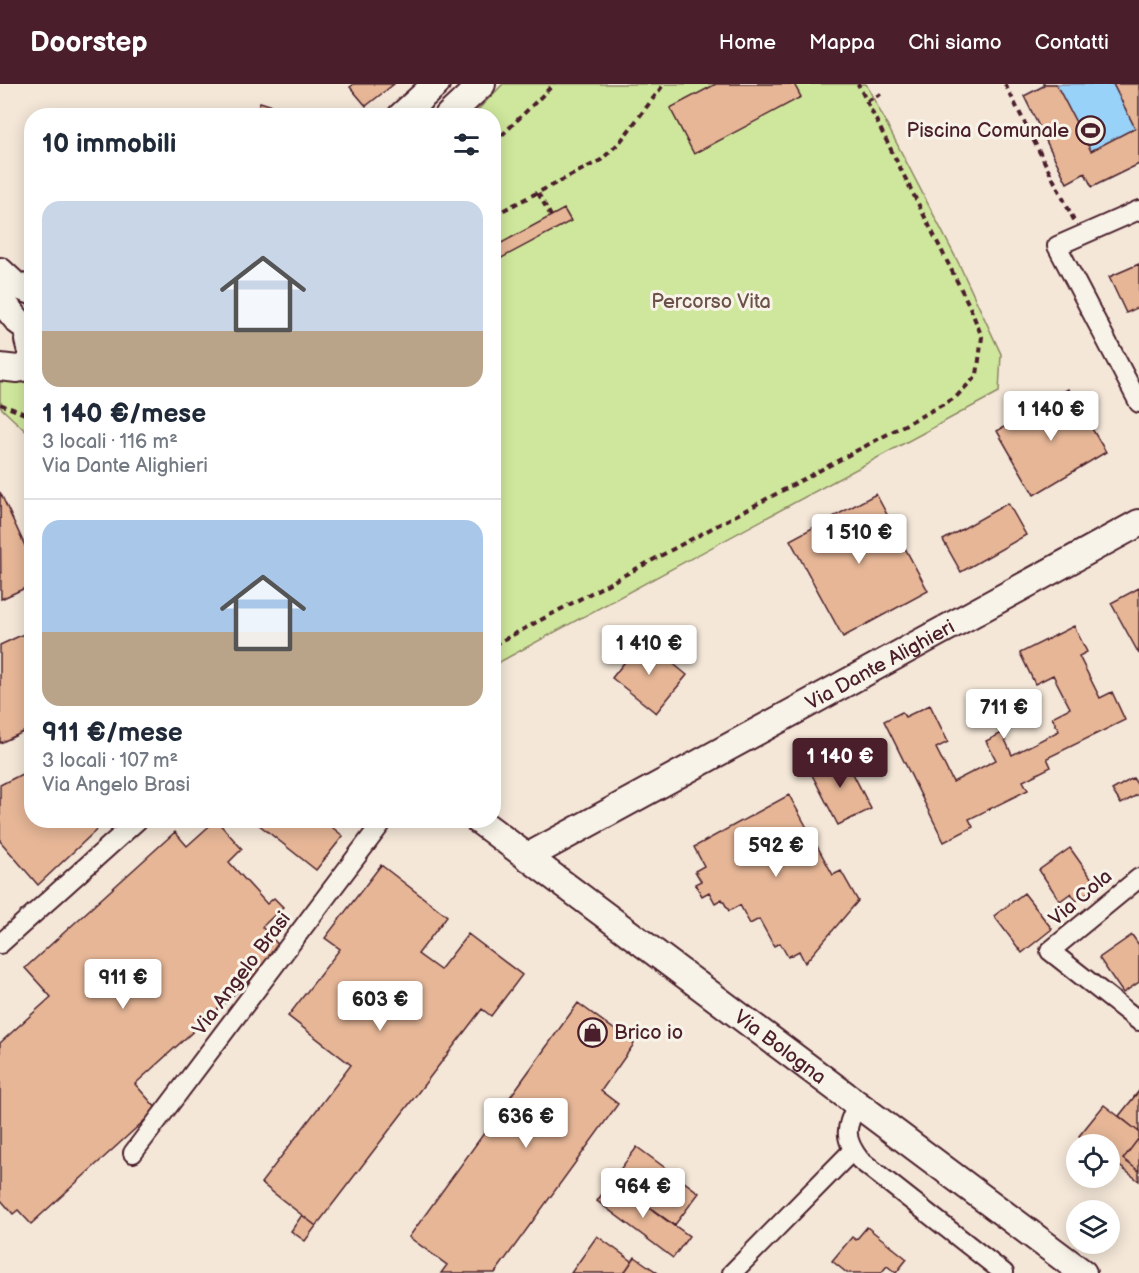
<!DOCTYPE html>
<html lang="it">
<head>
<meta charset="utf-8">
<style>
  :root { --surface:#fff; --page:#f2f2f3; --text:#1f2937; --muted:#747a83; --line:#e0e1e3; --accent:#4a1f2b }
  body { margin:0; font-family:"Balsamiq Sans",sans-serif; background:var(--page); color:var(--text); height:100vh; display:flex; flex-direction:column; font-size:22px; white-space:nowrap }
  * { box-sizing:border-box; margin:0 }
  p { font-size:20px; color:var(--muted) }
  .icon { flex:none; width:33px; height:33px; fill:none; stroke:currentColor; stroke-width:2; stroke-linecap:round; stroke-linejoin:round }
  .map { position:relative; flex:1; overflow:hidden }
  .details { position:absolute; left:24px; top:24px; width:477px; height:720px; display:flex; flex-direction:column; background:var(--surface); border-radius:24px; box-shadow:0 3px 15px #0003 }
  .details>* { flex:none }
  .tools { position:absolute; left:1066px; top:1050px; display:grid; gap:12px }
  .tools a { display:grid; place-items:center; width:54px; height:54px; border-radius:50%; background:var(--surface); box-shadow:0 3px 15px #0003; font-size:30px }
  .price { position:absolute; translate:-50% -51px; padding:0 14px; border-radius:6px; background:#fff; color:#222; font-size:20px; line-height:39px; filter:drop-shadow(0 2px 3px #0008) }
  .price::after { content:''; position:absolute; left:50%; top:36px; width:18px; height:14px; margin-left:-9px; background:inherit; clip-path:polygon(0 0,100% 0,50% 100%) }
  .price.on { background:var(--accent); color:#fff }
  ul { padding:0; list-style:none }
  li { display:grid; align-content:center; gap:12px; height:318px; padding:0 18px }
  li+li { border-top:2px solid var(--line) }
  li span { display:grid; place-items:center; height:186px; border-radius:18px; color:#555 }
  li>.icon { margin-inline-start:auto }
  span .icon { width:108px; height:108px; fill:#fffc; stroke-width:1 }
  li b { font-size:26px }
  h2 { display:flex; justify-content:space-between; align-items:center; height:72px; padding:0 18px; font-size:26px }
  header { display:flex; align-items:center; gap:36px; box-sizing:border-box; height:84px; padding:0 30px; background:var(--accent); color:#fff }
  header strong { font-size:28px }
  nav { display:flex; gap:33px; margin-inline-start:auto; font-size:21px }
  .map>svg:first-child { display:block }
  .green { fill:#cfe79c; stroke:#8c8364; stroke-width:1.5 }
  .water { fill:#98d2f8; stroke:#798aa6; stroke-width:1.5 }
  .building { fill:#e6b697; stroke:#4a1f2b; stroke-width:1.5 }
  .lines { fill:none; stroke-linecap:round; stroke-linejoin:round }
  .street-casing { stroke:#4a1f2b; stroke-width:22 }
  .secondary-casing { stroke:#4a1f2b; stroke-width:30 }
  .path { stroke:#4a1f2b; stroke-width:4; stroke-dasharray:6 4.5; stroke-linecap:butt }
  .street { stroke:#f7f3e8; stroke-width:18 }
  .secondary { stroke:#f7f3e8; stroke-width:26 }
  .labels { text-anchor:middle; stroke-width:6; stroke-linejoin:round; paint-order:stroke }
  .poi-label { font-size:20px; fill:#4a1f2b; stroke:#f7f3e8; text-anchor:end }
  .park-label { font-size:20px; fill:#6b5147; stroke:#f7f3e8 }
  .street-label { font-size:20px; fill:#4a1f2b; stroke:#f7f3e8 }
</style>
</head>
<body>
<header>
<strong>Doorstep</strong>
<nav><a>Home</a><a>Mappa</a><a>Chi siamo</a><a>Contatti</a></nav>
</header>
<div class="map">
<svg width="1139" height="1189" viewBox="0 0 1139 1189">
  <rect width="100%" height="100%" fill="#f4e7d8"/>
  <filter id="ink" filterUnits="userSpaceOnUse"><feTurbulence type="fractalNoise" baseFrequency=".0167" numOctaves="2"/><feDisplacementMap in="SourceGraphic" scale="12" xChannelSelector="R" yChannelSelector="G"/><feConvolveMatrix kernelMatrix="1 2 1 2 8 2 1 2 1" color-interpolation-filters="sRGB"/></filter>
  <g filter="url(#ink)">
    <!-- green -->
    <path class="green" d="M503 0H866L959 180 1001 270 999 308 494 581V32H472Z
      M0 290 26 295 31 299V352L0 323Z"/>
    <!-- water -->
    <path class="water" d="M1043 0H1139V80L1092 103 1085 89 1067 99 1024 12 1043 2Z"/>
    <!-- building -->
    <path class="building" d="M354 0H394L366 22 350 3Z
      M716 0H794L801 13 694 70 670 24Z
      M1043 0H1056L1091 67 1135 44 1113 0H1139V80L1092 103 1085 89 1067 99 1024 12 1044 2Z
      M260 18 273 22 270 32H256Z
      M564 125 571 137 494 178V163Z
      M1139 180V223L1126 229 1109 193Z
      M1068 305 1106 368 1034 411 997 347Z
      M0 408 32 477V501L1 515Z
      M876 410 928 507 843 553 790 456Z
      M1008 419 1026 451 961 488 943 456Z
      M1139 504V570L1111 519Z
      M1074 542 1087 568 1079 572 1100 614 1112 608 1125 636 1047 674 1051 683 1023 697 1028 706 969 735 973 743 944 758 884 637 902 628 905 633 930 621 948 658 936 664 953 698 996 676 986 657 1002 649 1012 671 1059 647 1052 633 1070 624 1053 591 1035 600 1020 569Z
      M28 548 32 556V644L0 659V561Z
      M643 555 687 591 656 629 612 594Z
      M842 668 871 725 838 741 809 685Z
      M32 685V736H107L38 801 0 757V701Z
      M1133 694 1139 703V710L1121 720 1112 706Z
      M789 711 833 791 841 787 858 817 805 879 799 867 788 873 780 859 774 862 759 835 750 840 740 821 729 827 722 815 715 819 709 808 702 812 695 800 701 797 695 787 704 782 694 763Z
      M216 736 242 765 229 778 267 820 274 814 283 823 262 843 283 866 135 1000 157 1025 31 1140 18 1126 13 1130 0 1115V959L51 913 25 884 175 748 187 762Z
      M253 736H323L343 752 316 786Z
      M1070 764 1097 802 1076 817 1071 809 1060 817 1039 786Z
      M381 781 447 832 418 870 440 886 468 850 522 891 491 932 482 925 316 1142 261 1099 351 981 288 932 340 865 325 854Z
      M1024 809 1052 845 1022 869 994 832Z
      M1132 851 1139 861V898L1123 909 1099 874Z
      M578 919 634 960 601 1007 618 1020 495 1189H441L447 1181 409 1153Z
      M1139 1007V1048L1119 1032Z
      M1104 1021 1139 1048V1054L1123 1075 1139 1087V1097L1118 1081 1117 1082 1110 1077V1060H1089L1079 1052Z
      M1139 1054V1087L1123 1075Z
      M637 1063 699 1109 674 1142 612 1096Z
      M612 1096 689 1152 673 1174 597 1117Z
      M302 1131 316 1142 305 1157 291 1147Z
      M867 1143 907 1175 896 1189 887 1182 881 1189H847L832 1177 852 1153 856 1156Z
      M597 1152 632 1177 624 1189H571Z
      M635 1173 658 1189H624Z"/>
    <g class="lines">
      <defs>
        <path id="street" d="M1139 126 1057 162 1139 319
          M1139 794 1050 867 1139 937
          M0 860 138 736
          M858 1019C845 1043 843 1054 860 1076L1004 1189
          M133 1069 384 736
          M732 1189 853 1066"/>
        <g id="secondary">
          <path d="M401 32 436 0"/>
          <path d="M448 32 482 0"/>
          <path d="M0 187 15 201 32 207"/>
          <path d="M0 215 18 237 29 245"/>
          <path d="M32 240 28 256 32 271"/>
          <path d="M0 283 17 285 32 282"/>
          <path id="s1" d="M478 736 1083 1189"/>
          <path id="s2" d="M527 773 1139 439"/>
        </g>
      </defs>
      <!-- street casing -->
      <use href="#street" class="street-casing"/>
      <!-- secondary casing -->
      <use href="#secondary" class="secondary-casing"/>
      <!-- path -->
      <path class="path" d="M1005 0 1074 136
        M867 17 881 10
        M494 59 554 0
        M538 109 551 132
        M494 131 601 76 620 58 664 0
        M0 320 32 333
        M494 561 955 314 977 291 982 253 969 221 858 0"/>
      <!-- street -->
      <use href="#street" class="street"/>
      <!-- secondary -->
      <use href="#secondary" class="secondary"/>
    </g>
  </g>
  <!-- icons -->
  <defs>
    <symbol id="stadium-ring" viewBox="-11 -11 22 22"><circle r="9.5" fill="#f7f3e8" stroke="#4a1f2b" stroke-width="1.5"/><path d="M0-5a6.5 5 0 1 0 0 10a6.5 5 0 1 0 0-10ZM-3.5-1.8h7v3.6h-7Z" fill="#4a1f2b"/></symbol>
    <symbol id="shop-ring" viewBox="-11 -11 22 22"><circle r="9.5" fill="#f7f3e8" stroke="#4a1f2b" stroke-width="1.5"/><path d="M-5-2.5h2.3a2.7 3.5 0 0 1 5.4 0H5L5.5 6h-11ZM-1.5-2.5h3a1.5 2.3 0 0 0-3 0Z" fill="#4a1f2b"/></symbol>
  </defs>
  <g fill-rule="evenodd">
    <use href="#stadium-ring" x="1074" y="30" width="33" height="33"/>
    <use href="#shop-ring" x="576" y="932" width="33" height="33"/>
  </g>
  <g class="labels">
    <!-- poi labels -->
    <g class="poi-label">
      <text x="1069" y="53">Piscina Comunale</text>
      <text x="614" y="955" text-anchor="start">Brico io</text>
    </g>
    <!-- park labels -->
    <g class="park-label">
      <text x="711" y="224">Percorso Vita</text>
    </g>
    <!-- street labels -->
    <g class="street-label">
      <text dy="7" stroke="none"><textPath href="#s2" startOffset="402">Via Dante Alighieri</textPath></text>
      <text transform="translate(1080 813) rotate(-40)" y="7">Via Cola</text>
      <text transform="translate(241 889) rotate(-53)" y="7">Via Angelo Brasi</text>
      <text dy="7" stroke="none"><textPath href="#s1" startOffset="378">Via Bologna</textPath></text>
    </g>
  </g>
</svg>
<div class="tools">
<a><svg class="icon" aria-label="locate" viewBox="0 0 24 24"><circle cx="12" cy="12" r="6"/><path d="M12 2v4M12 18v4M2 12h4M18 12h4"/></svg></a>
<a><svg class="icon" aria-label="layers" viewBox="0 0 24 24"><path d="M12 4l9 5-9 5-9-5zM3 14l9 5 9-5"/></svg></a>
</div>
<b class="price" style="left:1051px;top:358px">1 140 €</b>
<b class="price" style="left:859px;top:481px">1 510 €</b>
<b class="price" style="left:649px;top:592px">1 410 €</b>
<b class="price" style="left:1004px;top:656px">711 €</b>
<b class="price on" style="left:840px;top:705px">1 140 €</b>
<b class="price" style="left:776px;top:794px">592 €</b>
<b class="price" style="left:123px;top:926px">911 €</b>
<b class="price" style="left:380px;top:948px">603 €</b>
<b class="price" style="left:526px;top:1065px">636 €</b>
<b class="price" style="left:643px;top:1135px">964 €</b>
<section class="details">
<h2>10 immobili<svg class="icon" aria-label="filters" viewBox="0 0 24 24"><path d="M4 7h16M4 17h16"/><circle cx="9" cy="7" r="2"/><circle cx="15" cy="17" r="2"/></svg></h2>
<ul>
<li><span style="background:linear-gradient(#c9d6e8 70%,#b9a48a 0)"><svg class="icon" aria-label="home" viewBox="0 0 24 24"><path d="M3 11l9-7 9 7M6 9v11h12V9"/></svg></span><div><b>1 140 €/mese</b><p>3 locali · 116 m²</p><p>Via Dante Alighieri</p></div></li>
<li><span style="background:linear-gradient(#a9c7e8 60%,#b9a48a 0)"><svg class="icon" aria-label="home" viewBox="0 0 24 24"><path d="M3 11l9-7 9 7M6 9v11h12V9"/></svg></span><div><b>911 €/mese</b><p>3 locali · 107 m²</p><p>Via Angelo Brasi</p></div></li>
</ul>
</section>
</div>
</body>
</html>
